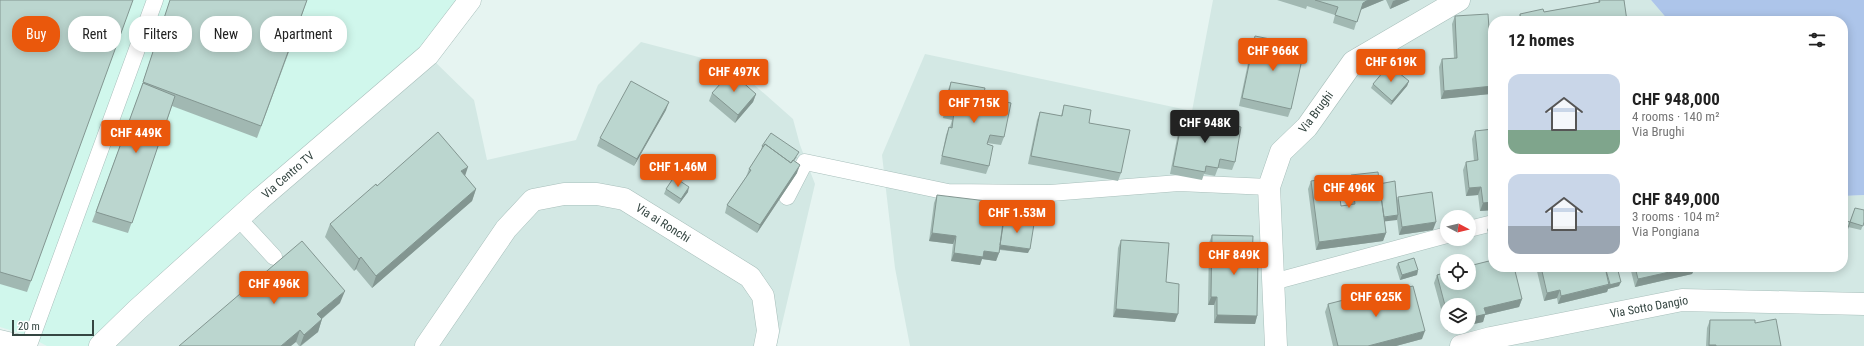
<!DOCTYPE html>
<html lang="en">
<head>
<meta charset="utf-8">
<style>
  :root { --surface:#fff; --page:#f2f2f2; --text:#222; --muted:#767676; --accent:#ea580c }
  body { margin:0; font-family:"Roboto Condensed",sans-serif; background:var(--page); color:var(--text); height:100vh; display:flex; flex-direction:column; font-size:15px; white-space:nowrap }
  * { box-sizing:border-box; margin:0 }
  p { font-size:13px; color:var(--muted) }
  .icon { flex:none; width:22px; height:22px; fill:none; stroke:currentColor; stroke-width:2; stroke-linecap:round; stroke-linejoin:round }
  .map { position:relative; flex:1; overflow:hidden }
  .sheet { position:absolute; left:1488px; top:16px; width:360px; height:256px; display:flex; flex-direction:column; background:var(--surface); border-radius:16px; box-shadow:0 2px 10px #0003 }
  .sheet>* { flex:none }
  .top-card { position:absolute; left:12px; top:16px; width:380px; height:36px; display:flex; gap:8px }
  .needle { width:26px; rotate:97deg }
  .buttons { position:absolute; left:1440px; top:210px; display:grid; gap:8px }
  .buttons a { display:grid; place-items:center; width:36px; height:36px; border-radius:50%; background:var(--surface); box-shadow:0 2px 10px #0003; font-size:20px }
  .scale { position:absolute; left:12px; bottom:10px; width:82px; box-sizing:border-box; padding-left:4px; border:2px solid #354642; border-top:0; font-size:11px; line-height:14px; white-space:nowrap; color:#354642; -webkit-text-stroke:3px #fff; paint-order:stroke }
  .price { position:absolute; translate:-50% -34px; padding:0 9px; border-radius:4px; background:var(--accent); color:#fff; font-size:13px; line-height:26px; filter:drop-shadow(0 1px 2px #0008) }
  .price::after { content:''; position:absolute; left:50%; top:24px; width:12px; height:9px; margin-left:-6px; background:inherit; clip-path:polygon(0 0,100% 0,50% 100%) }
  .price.current { background:#222; color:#fff }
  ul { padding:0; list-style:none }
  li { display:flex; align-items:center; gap:12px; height:100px; padding:0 20px }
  li span { display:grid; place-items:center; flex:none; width:112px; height:80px; border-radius:12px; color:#555 }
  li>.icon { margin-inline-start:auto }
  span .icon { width:48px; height:48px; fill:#fffc; stroke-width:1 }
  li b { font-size:17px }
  h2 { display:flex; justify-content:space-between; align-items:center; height:48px; padding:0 20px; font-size:17px }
  .chip { padding:0 14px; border-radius:16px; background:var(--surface); box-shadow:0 2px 10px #0003; font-size:14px; line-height:36px }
  .chip.current { background:var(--accent); color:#fff }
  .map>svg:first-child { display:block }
  .residential { fill:#d3e8e4; fill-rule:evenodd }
  .commercial { fill:#d0f7ec }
  .green { fill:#adc5ea }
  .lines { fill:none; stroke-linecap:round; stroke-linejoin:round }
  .lane-casing { stroke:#a8bfbb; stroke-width:17 }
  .street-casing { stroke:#a8bfbb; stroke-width:23 }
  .lane { stroke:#fff; stroke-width:16 }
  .street { stroke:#fff; stroke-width:22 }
  .wall { fill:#a1b8b2 }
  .shaded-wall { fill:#839691 }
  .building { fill:#bbd6cf; stroke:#839691 }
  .labels { text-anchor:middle; stroke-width:3; stroke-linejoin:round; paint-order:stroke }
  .street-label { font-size:12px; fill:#354642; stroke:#fff }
</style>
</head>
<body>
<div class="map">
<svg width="1864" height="346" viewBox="0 0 1864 346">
  <rect width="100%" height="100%" fill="#e6f4f1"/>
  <!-- residential -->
  <path class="residential" d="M1213 0H1651L1669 21H1493V267H1843V196L1864 195V346H910L895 268 882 155 925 54 1192 111ZM1447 217H1469V239H1447ZM1447 261H1469V283H1447ZM1447 305H1469V327H1447Z
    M641 42 733 66 793 119 800 145 815 184 777 345 778 346H101L428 55 474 100 487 160 576 140 598 85Z"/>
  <!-- commercial -->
  <path class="commercial" d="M0 0H462L426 47 89 346H47L26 335 0 327Z"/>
  <!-- green -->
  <path class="green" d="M1651 0H1864V195L1843 196V21H1669Z"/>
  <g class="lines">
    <defs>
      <path id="lane" d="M787 197 805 162 948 192 1050 193 1179 183 1269 187
        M239 219 274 257
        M1469 229 1493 223
        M1273 282 1447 235
        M0 338 29 345 155 0"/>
      <path id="street" d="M100 346 137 310 260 199 428 55 470 0
        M426 346 506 229 533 200 564 194H597L624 199 750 277 763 296 768 331 765 346
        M1276 346 1269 187 1281 152 1307 127 1353 62 1459 0
        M1461 346 1491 338 1682 300 1864 304"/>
    </defs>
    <!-- lane casing -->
    <use href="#lane" class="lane-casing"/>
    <!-- street casing -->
    <use href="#street" class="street-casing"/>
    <!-- lane -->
    <use href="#lane" class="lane"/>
    <!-- street -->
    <use href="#street" class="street"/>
  </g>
  <!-- wall -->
  <path class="wall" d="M0 0 31 281 27 292 0 284Z
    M170 0H307L296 33 257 138 172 106 128 233 92 222 139 94Z
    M1277 0H1384L1360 10 1354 30 1333 23 1335 15 1307 6 1306 9Z
    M1386 0H1410L1390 9Z
    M1599 0H1624L1627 21H1517L1520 14 1544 12 1598 2Z
    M1455 16 1490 94 1441 99 1439 67 1442 59 1454 58 1452 24Z
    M1255 36 1291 109 1288 117 1239 106 1252 44Z
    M1409 81 1407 86 1391 105 1371 88 1373 84Z
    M951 82 983 97 1004 137 1001 145 987 143 989 166 986 174 940 164 946 135 949 127H950L952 120 943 118 948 90Z
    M712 93 756 94 753 102 735 123 709 101Z
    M1064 105 1089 123 1121 173 1118 181 1028 164 1037 120 1040 112 1061 116Z
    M666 110 634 166 597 146 600 138Z
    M1183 115 1235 162 1232 170 1218 168 1215 176 1204 174 1202 180 1170 174 1180 123Z
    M1475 131 1493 210 1480 211 1478 195 1466 196 1463 170 1466 162 1474 161 1472 139Z
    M762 146 797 157 794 161 797 173 757 233 725 213 727 205 746 177 749 169 761 150Z
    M1351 175 1379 184 1397 200 1398 197 1433 230 1399 235 1397 219 1384 221 1386 233 1383 241 1316 250 1308 189 1311 181 1341 206 1351 204 1348 183Z
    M465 176 476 189 472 201 372 288 356 269 354 271 325 237 330 224 377 186Z
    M666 189 688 192 679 204 664 194Z
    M937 195 994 206 1005 213 1008 221 1028 253 1000 250 999 253 996 261 982 259 980 265 951 261 953 244 929 241 934 203Z
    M1855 208 1864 222 1861 230 1848 227Z
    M1489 226 1493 238 1490 239 1487 230Z
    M1212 235 1252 258 1257 316 1255 324 1214 323V305H1208L1209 243Z
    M1121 240 1166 282 1175 322 1113 317 1118 248Z
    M1398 263 1418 270 1417 275 1400 280 1396 267Z
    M1536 267H1617L1619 286 1608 289 1607 292 1558 304 1557 298 1544 301Z
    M1630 267H1706L1705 270 1693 272 1692 274 1635 287Z
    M1437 275 1522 299 1519 307 1485 315 1483 322 1469 325V305H1447V327H1462L1447 331 1434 283Z
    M340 303 322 319 318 332 301 346H299L296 342 179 346Z
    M1328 304 1422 339 1396 346H1333L1325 312Z
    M1710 320 1755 323 1781 346H1706L1707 328Z"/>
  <!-- shaded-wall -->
  <path class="shaded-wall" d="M1368 0H1384L1360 10 1363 3Z
    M1396 0H1410L1390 9 1393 1Z
    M1409 81 1407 86 1391 105 1392 101Z
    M1493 86 1490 94 1441 99 1444 91Z
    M756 94 753 102 735 123 738 115Z
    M669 102 666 110 634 166 637 159Z
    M800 165 797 173 757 233 760 225Z
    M468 167 464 179 461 171Z
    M689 187 688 192 679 204 681 199Z
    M1481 187 1478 195 1466 196 1469 188Z
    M476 189 472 201 372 288 376 276Z
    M1493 202V210L1480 211 1483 203Z
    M1398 215 1397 220 1380 222 1382 218Z
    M1436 222 1433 230 1399 235 1402 227Z
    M932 233 956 236 953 244 929 241Z
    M1386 233 1383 241 1316 250 1319 242Z
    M1491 234H1493V238L1490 239Z
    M1000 245 1030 249 1028 253 998 249Z
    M984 251 999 253 996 261 982 259 980 265 951 261 954 253Z
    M361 257 356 269 354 271 359 259Z
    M1692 267H1706L1705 270 1693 272 1692 274 1635 287 1638 279Z
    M1418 270 1417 275 1400 280 1402 275Z
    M1621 282 1619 286 1608 289 1607 292 1558 304 1561 296Z
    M1560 290 1557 298 1544 301 1547 293Z
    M345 291 340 303 313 326 317 314Z
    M1211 297H1217L1214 305H1208Z
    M1522 299 1519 307 1485 315 1483 322 1469 325V318L1484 308Z
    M1116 309 1178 314 1175 322 1113 317Z
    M1217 315 1257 316 1255 324 1214 323Z
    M322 319 318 332 300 346 304 335Z
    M1448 327H1462L1447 331Z
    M300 330 296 342 291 346H281Z
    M1425 331 1422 339 1396 346H1368Z
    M1709 345H1716V346H1708Z"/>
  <!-- building -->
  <path class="building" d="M0 0H133L31 281 0 272Z
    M170 0H307L261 126 143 82Z
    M1315 0H1368L1363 3 1357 22 1335 15 1338 7Z
    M1599 0H1624L1627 21H1521L1520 14 1543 9 1544 12 1600 2Z
    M1488 14 1493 86 1444 91 1442 59 1457 58 1455 16Z
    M1255 36 1305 46 1291 109 1242 98Z
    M1389 65 1409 81 1392 101 1373 84Z
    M731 72 756 94 738 115 712 93Z
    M631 81 669 102 637 159 600 138Z
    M951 82 985 88 983 97 1011 103 1004 137 990 135 987 144 993 146 989 166 942 156 949 127 952 128 954 112 945 110Z
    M143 83 175 96 132 223 96 212Z
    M1064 105 1091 110 1089 123 1130 130 1121 173 1031 156 1040 112 1062 116Z
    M1183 115 1241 127 1235 162 1220 159 1218 168 1206 166 1205 172 1173 166Z
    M1493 129V202L1483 203 1481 187 1469 188 1466 162 1478 160 1475 131Z
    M438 132 468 167 461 171 476 189 376 276 361 257 359 259 330 224 376 184 377 186Z
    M771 133 799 152 793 161V160L791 163 765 144 763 147 762 146Z
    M765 144 791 163 793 160 800 165 760 225 727 205 751 170 749 169Z
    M1378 172 1386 233 1319 242 1311 181 1337 177 1341 206 1355 204 1351 175Z
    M674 177 689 187 681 199 666 189Z
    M1395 181 1398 215 1384 217 1379 184Z
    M1432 192 1436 222 1402 227 1398 197Z
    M937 195 995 202 994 206 1005 207 999 253 984 251 983 257 954 253 956 236 932 233Z
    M1855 208 1864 210V222L1863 226 1850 222Z
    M1005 213 1009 214 1008 221 1034 224 1030 249 1000 245Z
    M1843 220 1850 222 1843 242Z
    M1493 225V234H1491L1489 226Z
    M1212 235 1253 236 1252 258H1258L1257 316 1217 315V297H1211Z
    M1121 240 1169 243 1166 282 1179 284 1178 314 1116 309Z
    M302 241 345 291 317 314 322 319 304 335 300 330 281 346H179Z
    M1414 258 1418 270 1402 275 1398 263Z
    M1493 260V267H1514L1522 299 1484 308 1486 314 1469 318V305H1447V313L1437 275 1447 272V283H1469V266Z
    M1541 267H1605L1610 284 1561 296 1560 290 1547 293Z
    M1605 267H1617L1621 282 1609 285Z
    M1635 267H1692L1638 279Z
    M1413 286 1425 331 1368 346H1338L1328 304 1379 291 1380 294Z
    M1776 319 1781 346H1716V345H1709L1710 320H1755V323Z"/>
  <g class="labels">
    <!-- street labels -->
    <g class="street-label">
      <text transform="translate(1316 112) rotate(-53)" y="4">Via Brughi</text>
      <text transform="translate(288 175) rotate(-41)" y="4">Via Centro TV</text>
      <text transform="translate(663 223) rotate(32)" y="4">Via ai Ronchi</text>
      <text transform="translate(1649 307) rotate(-10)" y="4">Via Sotto Dangio</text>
    </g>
  </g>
</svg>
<div class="buttons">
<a><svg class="needle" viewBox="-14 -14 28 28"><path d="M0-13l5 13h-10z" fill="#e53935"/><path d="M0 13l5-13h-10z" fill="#767676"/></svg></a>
<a><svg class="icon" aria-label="locate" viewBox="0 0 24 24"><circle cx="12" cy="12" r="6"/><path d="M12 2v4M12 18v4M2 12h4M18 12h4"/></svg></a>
<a><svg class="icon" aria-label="layers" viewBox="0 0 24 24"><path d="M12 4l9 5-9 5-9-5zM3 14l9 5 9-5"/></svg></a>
</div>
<div class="scale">20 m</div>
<b class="price" style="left:1273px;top:72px">CHF 966K</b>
<b class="price" style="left:1391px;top:83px">CHF 619K</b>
<b class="price" style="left:734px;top:93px">CHF 497K</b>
<b class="price" style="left:974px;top:124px">CHF 715K</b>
<b class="price current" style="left:1205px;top:144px">CHF 948K</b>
<b class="price" style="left:136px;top:154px">CHF 449K</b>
<b class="price" style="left:678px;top:188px">CHF 1.46M</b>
<b class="price" style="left:1349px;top:209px">CHF 496K</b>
<b class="price" style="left:1017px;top:234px">CHF 1.53M</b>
<b class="price" style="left:1234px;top:276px">CHF 849K</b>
<b class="price" style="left:274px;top:305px">CHF 496K</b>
<b class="price" style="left:1376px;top:318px">CHF 625K</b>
<div class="top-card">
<a class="chip current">Buy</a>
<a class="chip">Rent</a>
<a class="chip">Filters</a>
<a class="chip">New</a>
<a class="chip">Apartment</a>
</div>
<section class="sheet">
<h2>12 homes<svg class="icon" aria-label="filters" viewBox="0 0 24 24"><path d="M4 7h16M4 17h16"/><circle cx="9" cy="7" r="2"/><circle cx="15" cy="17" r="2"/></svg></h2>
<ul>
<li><span style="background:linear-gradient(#c9d6e8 70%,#7fa58c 0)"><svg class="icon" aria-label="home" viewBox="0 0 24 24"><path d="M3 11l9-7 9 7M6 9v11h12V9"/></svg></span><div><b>CHF 948,000</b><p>4 rooms · 140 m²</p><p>Via Brughi</p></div></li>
<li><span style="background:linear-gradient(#c9d6e8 65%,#9aa5b1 0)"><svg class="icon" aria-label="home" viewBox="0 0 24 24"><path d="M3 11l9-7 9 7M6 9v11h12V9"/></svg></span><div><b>CHF 849,000</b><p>3 rooms · 104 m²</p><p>Via Pongiana</p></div></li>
</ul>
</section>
</div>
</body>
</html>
